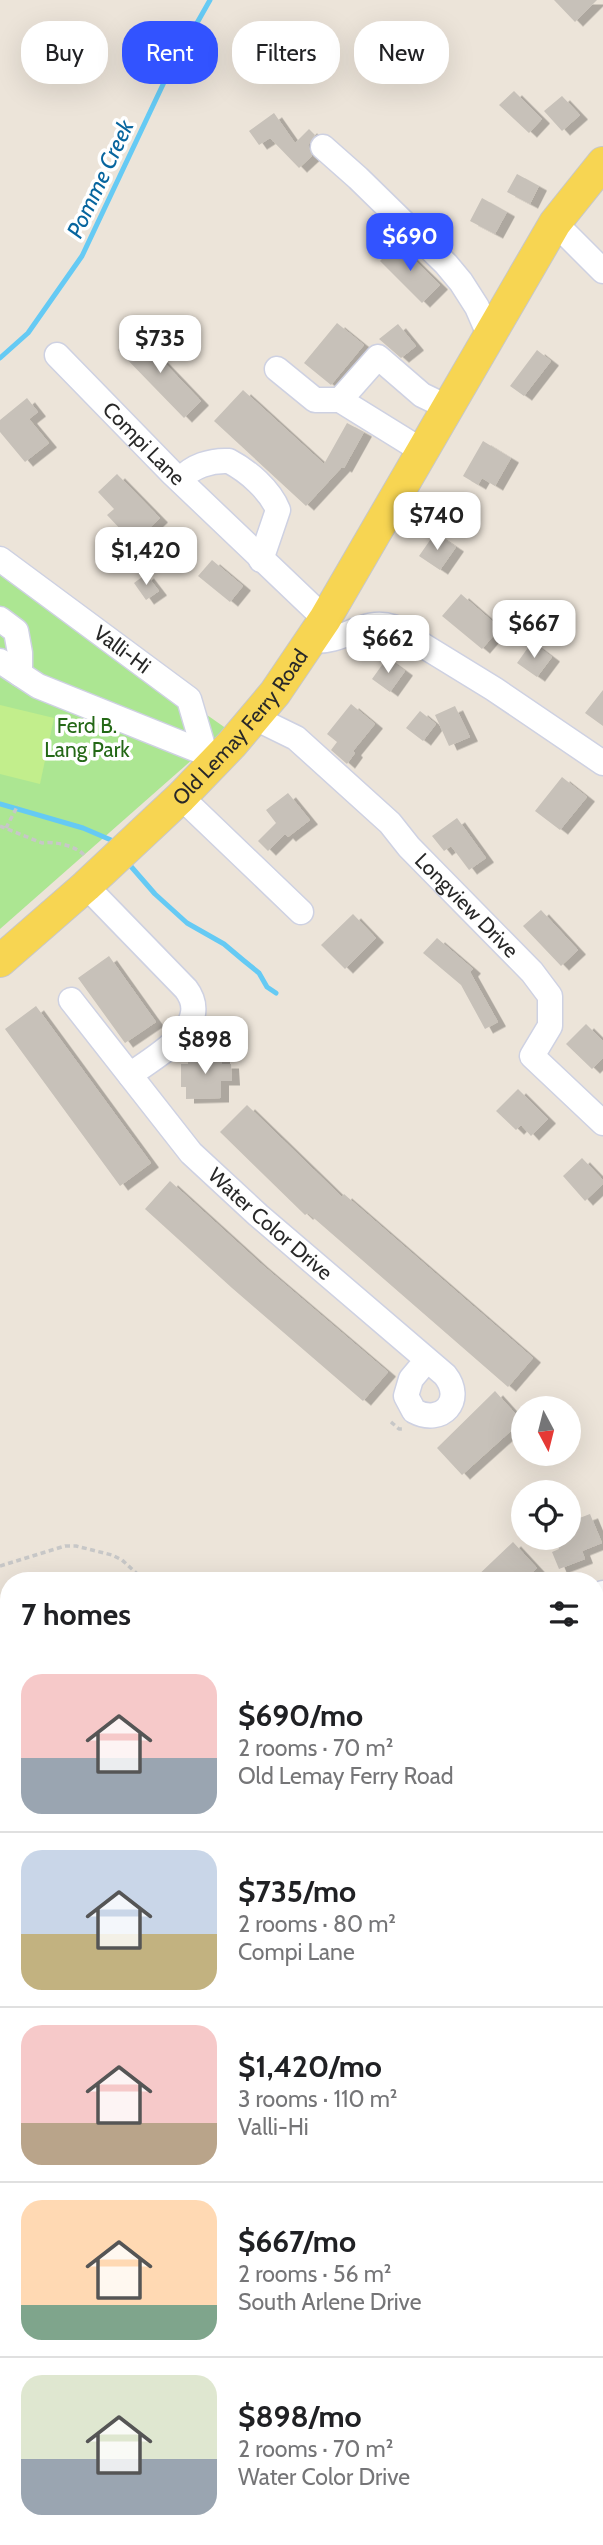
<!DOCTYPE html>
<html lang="en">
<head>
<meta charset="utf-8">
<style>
  :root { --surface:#fff; --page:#f6f6f6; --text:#202124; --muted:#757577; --line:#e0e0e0; --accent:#3253ff }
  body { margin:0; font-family:Cabin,sans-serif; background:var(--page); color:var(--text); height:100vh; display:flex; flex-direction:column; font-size:26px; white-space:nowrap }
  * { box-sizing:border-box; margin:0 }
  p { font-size:23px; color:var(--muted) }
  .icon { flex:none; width:38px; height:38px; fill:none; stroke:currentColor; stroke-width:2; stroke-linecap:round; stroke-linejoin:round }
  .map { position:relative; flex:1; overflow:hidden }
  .details { position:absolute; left:0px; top:1572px; width:604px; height:975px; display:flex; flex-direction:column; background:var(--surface); border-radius:28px 28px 0 0; box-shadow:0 7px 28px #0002 }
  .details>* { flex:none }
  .top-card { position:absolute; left:21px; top:21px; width:562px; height:63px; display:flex; gap:14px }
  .needle { width:46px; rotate:173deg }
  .fabs { position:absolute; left:511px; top:1396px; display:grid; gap:14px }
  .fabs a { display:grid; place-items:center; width:70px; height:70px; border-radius:50%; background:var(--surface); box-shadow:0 7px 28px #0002; font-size:35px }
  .price { position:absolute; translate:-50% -60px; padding:0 16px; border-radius:14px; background:#fff; color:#222; font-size:23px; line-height:46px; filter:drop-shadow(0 2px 4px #0008) }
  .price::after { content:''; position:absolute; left:50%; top:42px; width:21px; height:16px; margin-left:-10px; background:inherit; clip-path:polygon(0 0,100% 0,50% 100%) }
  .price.current { background:var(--accent); color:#fff }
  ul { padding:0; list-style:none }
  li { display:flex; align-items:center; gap:21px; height:175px; padding:0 21px }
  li+li { border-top:2px solid var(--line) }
  li span { display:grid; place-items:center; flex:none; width:196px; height:140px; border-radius:21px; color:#555 }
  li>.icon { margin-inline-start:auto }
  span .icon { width:84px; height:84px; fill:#fffc; stroke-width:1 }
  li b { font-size:30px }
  h2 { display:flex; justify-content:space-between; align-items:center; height:84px; padding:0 21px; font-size:30px }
  .pill { padding:0 24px; border-radius:28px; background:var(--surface); box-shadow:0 7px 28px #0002; font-size:24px; line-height:63px }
  .pill.current { background:var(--accent); color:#fff }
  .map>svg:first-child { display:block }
  .green { fill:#ace692 }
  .pitch { fill:#c2ee8c }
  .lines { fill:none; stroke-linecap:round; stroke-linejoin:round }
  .stream { stroke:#65caf4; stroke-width:5 }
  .building { fill:#c7c1b9; filter:url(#shadow) }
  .minor-casing { stroke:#ced1e2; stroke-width:27 }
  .major-casing { stroke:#c7c7c7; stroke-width:34 }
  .path { stroke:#c7c7c7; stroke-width:3.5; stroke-dasharray:5 3.5; stroke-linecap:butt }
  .minor { stroke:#fff; stroke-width:24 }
  .major { stroke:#f7d552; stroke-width:32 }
  .labels { text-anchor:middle; stroke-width:7; stroke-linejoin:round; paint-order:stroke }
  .street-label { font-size:21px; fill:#282828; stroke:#fff }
  .park-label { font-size:21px; fill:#246816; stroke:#fff }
  .water-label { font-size:23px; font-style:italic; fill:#07659e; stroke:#fff }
</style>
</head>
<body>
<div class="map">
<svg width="603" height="2545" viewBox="0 0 603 2545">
  <defs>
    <filter id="shadow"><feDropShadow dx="8" dy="4.5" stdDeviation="0" flood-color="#0004"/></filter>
  </defs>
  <rect width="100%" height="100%" fill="#ece4d9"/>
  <!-- green -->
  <path class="green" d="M0 570 227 729 0 929Z"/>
  <!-- pitch -->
  <path class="pitch" d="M0 705 54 718 40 784 0 774Z"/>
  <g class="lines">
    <!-- stream -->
    <path class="stream" d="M0 358 28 333 82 256 167 76 210 0
      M0 804 83 828 111 840
      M128 863 155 894 187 923 224 944 243 960 259 973 267 987 276 993"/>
  </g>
  <!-- building -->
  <path class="building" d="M554 0H597L575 22Z
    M514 91 542 119 529 133 499 105Z
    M562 96 580 115 562 131 544 111Z
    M274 113 295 143 309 129 315 135 308 145 312 156 299 168 270 138 259 145 249 131Z
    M517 174 539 186 530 204 507 192Z
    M482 198 507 212 495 234 470 221Z
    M397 243 440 285 422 303 380 261Z
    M337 323 364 345 331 385 304 363Z
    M398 324 416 346 401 358 379 339Z
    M136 333 201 401 184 418 118 350Z
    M537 350 551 361 524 396 510 386Z
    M243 390 324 464 347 423 364 432 344 468 342 467 306 506 214 421Z
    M27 398 38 412 29 419 49 443 25 462 0 432V420Z
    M483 441 511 458 495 486 482 478 478 485 463 476Z
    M117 474 160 518 141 536 131 526 124 533 107 515 114 509 98 492Z
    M435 533 456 547 440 570 419 556Z
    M212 560 243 586 230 602 198 576Z
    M146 574 159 591 146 600 134 583Z
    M461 594 500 628 482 649 442 616Z
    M532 642 552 657 537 677 517 663Z
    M387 658 405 671 390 692 372 679Z
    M603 690V726L585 713Z
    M351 704 375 724 353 751 355 753 347 764 331 750 337 742 327 734Z
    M455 706 470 737 449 746 435 715Z
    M420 711 436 724 423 741 406 728Z
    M562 777 587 797 560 830 535 811Z
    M288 793 310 820 288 837 285 834 268 851 258 841 276 823 266 810Z
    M457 818 486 858 469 870 451 846 444 851 432 836Z
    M541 910 578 950 561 966 523 926Z
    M353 914 376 938 345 969 321 945Z
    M437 938 473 969 470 972 498 1022 485 1029 461 985 423 953Z
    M109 956 156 1022 125 1043 78 978Z
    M36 1006 151 1163 120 1186 5 1029Z
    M586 1024 603 1041V1058L592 1069 566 1044Z
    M188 1053H222V1064H231L232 1081H221V1098L186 1099V1087H181V1064H188Z
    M518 1089 548 1119 531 1136 521 1125 516 1130 496 1111Z
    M247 1105 342 1197 344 1194 533 1358 508 1387 308 1213 305 1215 220 1132Z
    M582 1158 603 1180V1184L585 1201 563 1176Z
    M170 1181 260 1263 388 1372 363 1401 232 1288 145 1209Z
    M495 1391 522 1421 462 1475 437 1448Z
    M590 1514 602 1543 582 1551 585 1559 559 1569 552 1552 559 1549 555 1538H569V1522Z
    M513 1542 537 1568 524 1580H473Z"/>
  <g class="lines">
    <defs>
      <g id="minor">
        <path d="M323 147 358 178 446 264 461 282 477 307 490 337"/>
        <path d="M555 223 603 271"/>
        <path id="s1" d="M57 355 173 474 325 619"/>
        <path d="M277 369 315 400H340L424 452"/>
        <path d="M340 400 378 357 422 395 449 408"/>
        <path d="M180 480C192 466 211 460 229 461 248 471 270 490 278 510L261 560"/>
        <path id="s2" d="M0 559 189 699 209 767"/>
        <path d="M0 619 16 631 20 653V674"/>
        <path d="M312 641C345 643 364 617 393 627L494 689 603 763"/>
        <path d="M0 661 38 686 205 753"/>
        <path id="s3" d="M255 718 296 738 390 823 409 847 532 972 550 996V1026L532 1056 603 1123"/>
        <path d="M181 797 301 912"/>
        <path d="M86 886 186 989C214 1026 155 1056 130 1075"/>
        <path id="s4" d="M71 1000 191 1153 258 1215 445 1375C465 1400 442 1426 414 1411L406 1396 411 1379 427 1360"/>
        <path d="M595 1596 603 1593"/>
        <path d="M0 1823 9 1825"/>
        <path d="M595 1859 603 1857"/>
        <path d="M0 1970 9 1971"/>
        <path d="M595 2112 603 2115"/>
        <path d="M595 2265 603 2257"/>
        <path d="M595 2293 603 2301"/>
        <path d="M0 2303 9 2296"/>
        <path d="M0 2372 9 2361"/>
        <path d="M378 2538 393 2545"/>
        <path d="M545 2538 552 2545"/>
        <path d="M73 2545 79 2538"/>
        <path d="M316 2545 327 2538"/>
      </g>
      <g id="major">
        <path id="s5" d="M0 961 86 886 181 797 232 744 275 693 325 619 555 223 603 163"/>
      </g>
    </defs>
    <!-- minor casing -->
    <use href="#minor" class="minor-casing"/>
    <!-- major casing -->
    <use href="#major" class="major-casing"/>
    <!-- path -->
    <path class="path" d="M0 826 42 843C55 841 77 846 85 856
      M6 828 18 805
      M391 1422 399 1429H405
      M0 1566 65 1546H76L112 1555 122 1560 144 1580"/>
    <!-- minor -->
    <use href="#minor" class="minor"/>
    <!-- major -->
    <use href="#major" class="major"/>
  </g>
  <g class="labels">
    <!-- street labels -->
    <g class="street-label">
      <text dy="7" stroke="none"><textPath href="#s1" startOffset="124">Compi Lane</textPath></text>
      <text dy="7" stroke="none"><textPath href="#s2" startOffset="152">Valli-Hi</textPath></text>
      <text dy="7" stroke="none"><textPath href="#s5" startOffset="336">Old Lemay Ferry Road</textPath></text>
      <text dy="7" stroke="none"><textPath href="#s3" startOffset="285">Longview Drive</textPath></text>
      <text dy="7" stroke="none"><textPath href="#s4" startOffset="301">Water Color Drive</textPath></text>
    </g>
    <!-- park labels -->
    <g class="park-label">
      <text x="87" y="733">Ferd B.<tspan x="87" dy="24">Lang Park</tspan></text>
    </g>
    <!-- water labels -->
    <g class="water-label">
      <text transform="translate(100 179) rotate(-65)" y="8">Pomme Creek</text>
    </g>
  </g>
</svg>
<div class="fabs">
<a><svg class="needle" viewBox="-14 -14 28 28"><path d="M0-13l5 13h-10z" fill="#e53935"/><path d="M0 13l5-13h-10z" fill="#757577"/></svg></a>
<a><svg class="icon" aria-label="locate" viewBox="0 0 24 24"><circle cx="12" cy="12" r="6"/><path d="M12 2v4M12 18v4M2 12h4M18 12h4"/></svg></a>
</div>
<b class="price current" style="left:410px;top:273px">$690</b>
<b class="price" style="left:160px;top:375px">$735</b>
<b class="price" style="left:437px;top:552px">$740</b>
<b class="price" style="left:146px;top:587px">$1,420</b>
<b class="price" style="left:534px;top:660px">$667</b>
<b class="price" style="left:388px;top:675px">$662</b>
<b class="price" style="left:205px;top:1076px">$898</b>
<div class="top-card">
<a class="pill">Buy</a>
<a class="pill current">Rent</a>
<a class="pill">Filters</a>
<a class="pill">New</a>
</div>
<section class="details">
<h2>7 homes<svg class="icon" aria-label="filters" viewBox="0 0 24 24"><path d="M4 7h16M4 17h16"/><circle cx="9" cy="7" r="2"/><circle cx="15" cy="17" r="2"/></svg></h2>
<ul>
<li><span style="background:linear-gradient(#f6c9c9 60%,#9aa5b1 0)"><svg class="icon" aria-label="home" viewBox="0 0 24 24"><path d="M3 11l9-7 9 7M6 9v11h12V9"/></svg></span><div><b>$690/mo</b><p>2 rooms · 70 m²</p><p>Old Lemay Ferry Road</p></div></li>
<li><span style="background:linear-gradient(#c9d6e8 60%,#c2b280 0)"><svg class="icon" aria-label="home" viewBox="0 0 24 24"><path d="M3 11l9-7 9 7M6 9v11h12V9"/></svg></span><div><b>$735/mo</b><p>2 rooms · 80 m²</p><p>Compi Lane</p></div></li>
<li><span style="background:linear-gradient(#f6c9c9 70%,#b9a48a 0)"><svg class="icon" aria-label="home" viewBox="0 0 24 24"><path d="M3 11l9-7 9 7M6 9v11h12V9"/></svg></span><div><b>$1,420/mo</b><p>3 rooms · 110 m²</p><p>Valli-Hi</p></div></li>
<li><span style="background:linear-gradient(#ffd9b3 75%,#7fa58c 0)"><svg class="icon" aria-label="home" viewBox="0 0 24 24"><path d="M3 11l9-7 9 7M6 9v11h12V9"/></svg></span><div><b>$667/mo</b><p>2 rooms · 56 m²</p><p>South Arlene Drive</p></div></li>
<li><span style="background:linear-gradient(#dfe7d0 60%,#9aa5b1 0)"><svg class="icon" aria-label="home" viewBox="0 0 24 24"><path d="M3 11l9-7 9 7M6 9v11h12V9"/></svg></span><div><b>$898/mo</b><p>2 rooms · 70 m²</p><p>Water Color Drive</p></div></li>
</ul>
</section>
</div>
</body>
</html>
